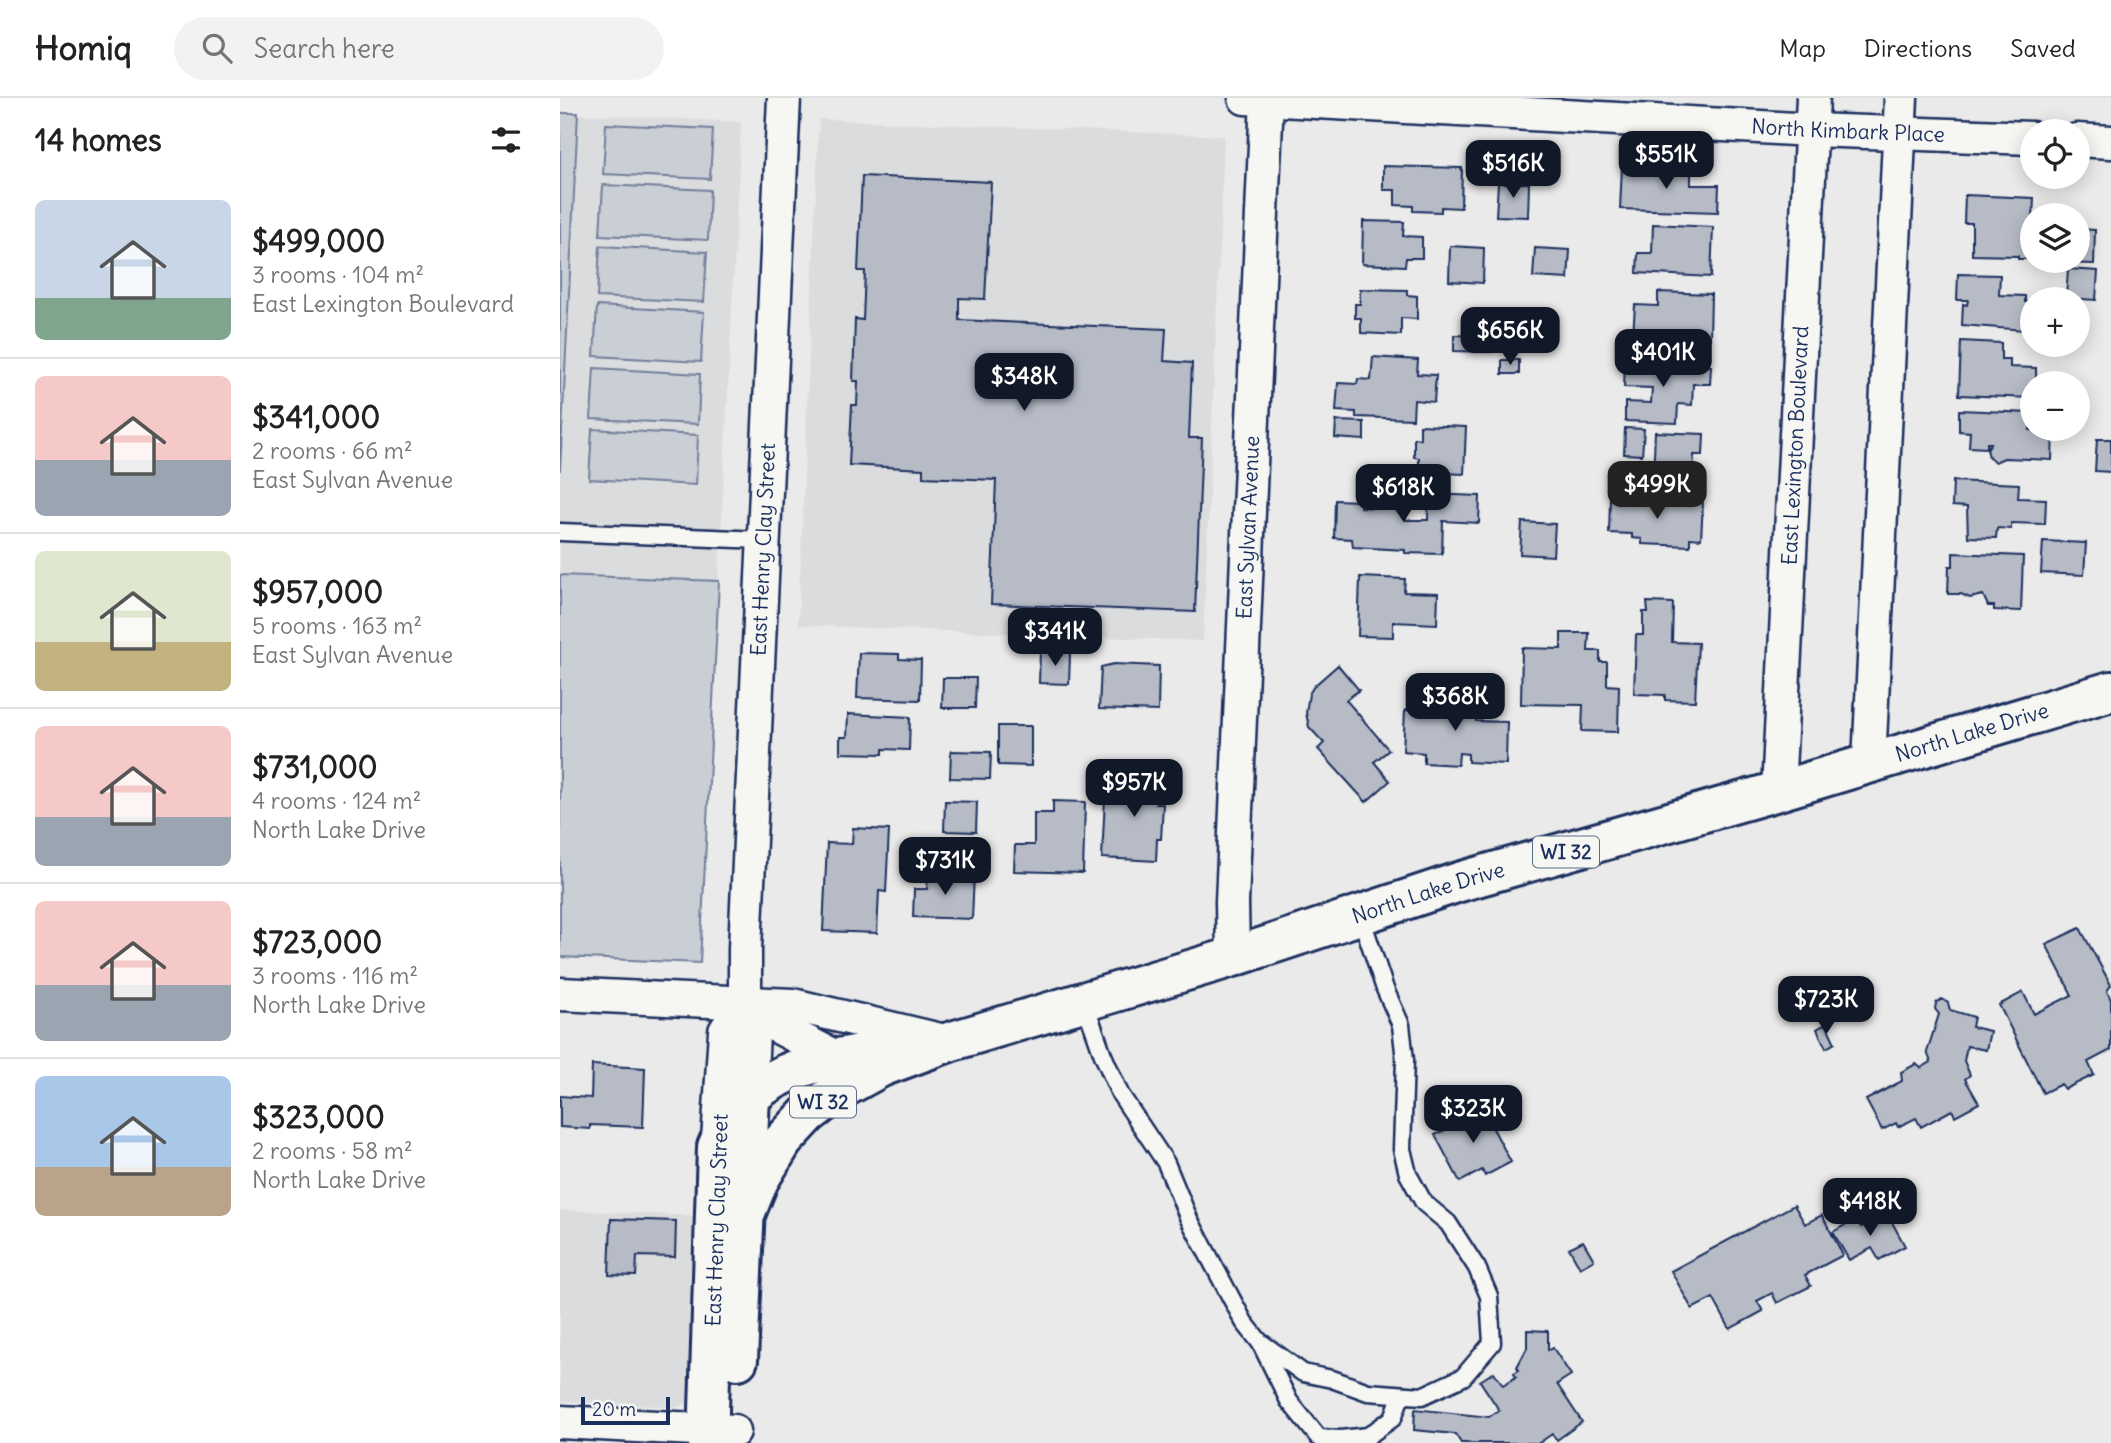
<!DOCTYPE html>
<html lang="en">
<head>
<meta charset="utf-8">
<style>
  :root { --surface:#fff; --page:#f2f2f2; --text:#222; --muted:#767676; --line:#e0e0e0; --accent:#111827 }
  body { margin:0; font-family:Delius,sans-serif; background:var(--page); color:var(--text); height:100vh; display:flex; flex-direction:column; font-size:26px; white-space:nowrap }
  * { box-sizing:border-box; margin:0 }
  p { font-size:23px; color:var(--muted) }
  .icon { flex:none; width:38px; height:38px; fill:none; stroke:currentColor; stroke-width:2; stroke-linecap:round; stroke-linejoin:round }
  .map { position:relative; flex:1; overflow:hidden }
  .details { display:flex; flex-direction:column; background:var(--surface); width:560px }
  .details>* { flex:none }
  .controls { position:absolute; left:1460px; top:21px; display:grid; gap:14px }
  .controls a { display:grid; place-items:center; width:70px; height:70px; border-radius:50%; background:var(--surface); box-shadow:0 4px 18px #0003; font-size:35px }
  .scale { position:absolute; left:21px; bottom:18px; width:89px; box-sizing:border-box; padding-left:7px; border:4px solid #1b2f5e; border-top:0; font-size:19px; line-height:24px; white-space:nowrap; color:#1b2f5e; -webkit-text-stroke:5px #f6f6f2; paint-order:stroke }
  .price { position:absolute; translate:-50% -60px; padding:0 16px; border-radius:14px; background:var(--accent); color:#fff; font-size:23px; line-height:46px; filter:drop-shadow(0 2px 4px #0008) }
  .price::after { content:''; position:absolute; left:50%; top:42px; width:21px; height:16px; margin-left:-10px; background:inherit; clip-path:polygon(0 0,100% 0,50% 100%) }
  .price.current { background:#222; color:#fff }
  ul { padding:0; list-style:none }
  li { display:flex; align-items:center; gap:21px; height:175px; padding:0 35px }
  li+li { border-top:2px solid var(--line) }
  li span { display:grid; place-items:center; flex:none; width:196px; height:140px; border-radius:10px; color:#555 }
  li>.icon { margin-inline-start:auto }
  span .icon { width:84px; height:84px; fill:#fffc; stroke-width:1 }
  li b { font-size:30px }
  h2 { display:flex; justify-content:space-between; align-items:center; height:84px; padding:0 35px; font-size:30px }
  header { display:flex; align-items:center; gap:42px; box-sizing:border-box; height:98px; padding:0 35px; background:var(--surface); border-bottom:2px solid var(--line) }
  header strong { font-size:33px }
  nav { display:flex; gap:38px; margin-inline-start:auto; font-size:24px }
  .search { width:490px; height:63px; background:var(--page); display:flex; align-items:center; gap:18px; box-sizing:border-box; padding:0 24px; border-radius:38px; color:var(--muted); font-size:26px }
  main { display:flex; flex:1; min-height:0 }
  .map>svg:first-child { display:block }
  .built { fill:#dadcde }
  .green { fill:#caced5; stroke:#727e9a; stroke-width:2 }
  .building { fill:#b6bbc6; stroke:#1b2f5e; stroke-width:2 }
  .lines { fill:none; stroke-linecap:round; stroke-linejoin:round }
  .service-casing { stroke:#1b2f5e; stroke-width:21 }
  .minor-casing { stroke:#1b2f5e; stroke-width:37 }
  .primary-casing { stroke:#1b2f5e; stroke-width:44 }
  .service { stroke:#f6f6f2; stroke-width:16 }
  .minor { stroke:#f6f6f2; stroke-width:32 }
  .primary { stroke:#f6f6f2; stroke-width:38 }
  .labels { text-anchor:middle; stroke-width:5; stroke-linejoin:round; paint-order:stroke }
  .shield { fill:#f6f6f2; stroke:#5d6b8a; stroke-width:2 }
  .shield-label { font-size:19px; font-weight:bold; fill:#1b2f5e }
  .street-label { font-size:21px; fill:#1b2f5e; stroke:#f6f6f2 }
</style>
</head>
<body>
<header>
<strong>Homiq</strong>
<div class="search"><svg class="icon" aria-label="search" viewBox="0 0 24 24"><circle cx="10" cy="10" r="6"/><path d="M15 15l6 6"/></svg>Search here</div>
<nav><a>Map</a><a>Directions</a><a>Saved</a></nav>
</header>
<main>
<section class="details">
<h2>14 homes<svg class="icon" aria-label="filters" viewBox="0 0 24 24"><path d="M4 7h16M4 17h16"/><circle cx="9" cy="7" r="2"/><circle cx="15" cy="17" r="2"/></svg></h2>
<ul>
<li><span style="background:linear-gradient(#c9d6e8 70%,#7fa58c 0)"><svg class="icon" aria-label="home" viewBox="0 0 24 24"><path d="M3 11l9-7 9 7M6 9v11h12V9"/></svg></span><div><b>$499,000</b><p>3 rooms · 104 m²</p><p>East Lexington Boulevard</p></div></li>
<li><span style="background:linear-gradient(#f6c9c9 60%,#9aa5b1 0)"><svg class="icon" aria-label="home" viewBox="0 0 24 24"><path d="M3 11l9-7 9 7M6 9v11h12V9"/></svg></span><div><b>$341,000</b><p>2 rooms · 66 m²</p><p>East Sylvan Avenue</p></div></li>
<li><span style="background:linear-gradient(#dfe7d0 65%,#c2b280 0)"><svg class="icon" aria-label="home" viewBox="0 0 24 24"><path d="M3 11l9-7 9 7M6 9v11h12V9"/></svg></span><div><b>$957,000</b><p>5 rooms · 163 m²</p><p>East Sylvan Avenue</p></div></li>
<li><span style="background:linear-gradient(#f6c9c9 65%,#9aa5b1 0)"><svg class="icon" aria-label="home" viewBox="0 0 24 24"><path d="M3 11l9-7 9 7M6 9v11h12V9"/></svg></span><div><b>$731,000</b><p>4 rooms · 124 m²</p><p>North Lake Drive</p></div></li>
<li><span style="background:linear-gradient(#f6c9c9 60%,#9aa5b1 0)"><svg class="icon" aria-label="home" viewBox="0 0 24 24"><path d="M3 11l9-7 9 7M6 9v11h12V9"/></svg></span><div><b>$723,000</b><p>3 rooms · 116 m²</p><p>North Lake Drive</p></div></li>
<li><span style="background:linear-gradient(#a9c7e8 65%,#b9a48a 0)"><svg class="icon" aria-label="home" viewBox="0 0 24 24"><path d="M3 11l9-7 9 7M6 9v11h12V9"/></svg></span><div><b>$323,000</b><p>2 rooms · 58 m²</p><p>North Lake Drive</p></div></li>
</ul>
</section>
<div class="map">
<svg width="1551" height="1345" viewBox="0 0 1551 1345">
  <rect width="100%" height="100%" fill="#e9eae9"/>
  <filter id="ink" filterUnits="userSpaceOnUse"><feTurbulence type="fractalNoise" baseFrequency=".0143" numOctaves="2"/><feDisplacementMap in="SourceGraphic" scale="14" xChannelSelector="R" yChannelSelector="G"/><feConvolveMatrix kernelMatrix="1 2 1 2 8 2 1 2 1" color-interpolation-filters="sRGB"/></filter>
  <g filter="url(#ink)">
    <!-- built -->
    <path class="built" d="M0 15 181 24 140 865 0 859Z
      M259 21 664 38 643 543 238 527Z
      M0 1112 141 1118 132 1299 129 1298 127 1306 117 1309 0 1303Z"/>
    <!-- green -->
    <path class="green" d="M0 15H18L0 373Z
      M46 26 153 31 150 81 43 76Z
      M43 87 150 92 148 142 40 137Z
      M40 148 147 154 144 204 37 199Z
      M37 208 144 214 141 264 34 258Z
      M34 270 140 276 138 326 31 321Z
      M32 331 138 337 136 387 29 381Z
      M0 477 159 483 140 865 0 859Z"/>
    <!-- building -->
    <path class="building" d="M823 68 902 70 901 110 881 109V114L853 113V108L835 107V92H823Z
      M1062 68 1131 70V87H1159L1158 114 1060 111Z
      M302 78 431 84 425 201 399 200V222L606 231 604 263 632 265 629 340H642L635 514 431 506 436 382 363 379V371L289 367 292 307H297L298 283H293L295 221 303 222 305 173H298Z
      M938 85H969L968 119 936 118Z
      M1405 97 1474 100 1471 161H1458V158L1412 157V125H1404Z
      M803 123 844 124 843 138 862 139V160H846L845 168 802 166Z
      M1093 126 1153 129 1151 179 1077 175 1078 155H1092Z
      M1517 131 1535 132 1534 166 1501 165 1517 163Z
      M890 148 924 150 923 185 889 183Z
      M975 150 1010 152 1008 181 973 179Z
      M1508 171 1538 173 1536 202 1506 200Z
      M1398 176 1440 177 1439 197 1465 198V204H1472V222H1464V232L1402 227 1403 206 1407 207 1408 202H1397Z
      M800 191 847 192V197L857 198V221L841 220V237L801 235V220H795V206H800Z
      M1098 194 1151 196 1150 241 1073 238 1075 207 1098 208Z
      M894 237 932 238 931 254 894 253Z
      M1401 243 1441 245V261H1450V269L1476 270V285H1472V300L1399 297Z
      M813 259 858 262 857 276 876 277 874 304 854 302 853 321 796 319V314L776 313 778 285 797 286 798 281 811 282Z
      M942 262H959V276H942Z
      M1065 264 1151 268 1150 286H1133L1132 307 1118 306 1117 325 1065 323V304L1091 305 1092 290 1064 289Z
      M1399 312 1471 315 1470 332H1493L1492 362 1444 360 1435 364 1429 359 1427 351 1431 345H1427V350L1409 349 1410 334 1399 333Z
      M776 323 804 324V342L775 340Z
      M860 327 906 329 904 376 859 374V360L854 359V340L860 341Z
      M1065 330 1084 331 1082 357 1064 356Z
      M1095 334 1144 336 1143 357H1134L1133 384 1093 383Z
      M1537 341H1551V374L1535 373Z
      M1393 383 1459 386 1458 400 1486 401 1485 426 1451 425V431L1437 430 1436 440 1408 439 1407 409 1392 408Z
      M869 396 920 398 919 425 883 423 882 456 845 455V452L793 449 792 441 774 440 775 402 800 403V409L847 411 846 422H868Z
      M1050 401 1143 405 1141 441 1130 440V448L1082 446V441L1072 440V436L1049 435Z
      M962 424 995 426 993 458 960 456Z
      M1483 443 1526 445 1524 477 1481 475Z
      M1393 455 1463 458 1461 513 1434 512V508H1428L1423 497 1410 500 1401 496H1388L1389 468H1393Z
      M800 479 845 481 844 494 878 495 877 526 833 524V539L798 538Z
      M1087 504 1113 505 1112 544 1138 545 1135 603 1105 602V597L1074 596 1076 537H1083V514H1088Z
      M1001 535H1029L1028 553H1040V564H1047V587L1059 588 1058 634 1022 633 1023 607 961 606 962 550 1001 551Z
      M480 553 510 554 509 586 479 585Z
      M299 555 339 556V561L361 562 360 602 297 600Z
      M554 566 599 568 598 613 539 611 541 569Z
      M778 567 799 592 786 602 829 652 814 664 830 683 806 704 758 651 764 645 749 629 746 615 749 596 754 588Z
      M383 580H416L415 610H382Z
      M879 595 917 596 916 623 947 624 946 666 908 664V656L899 655 898 667 864 665V655L843 653 845 612 879 613Z
      M288 616 350 619 349 652 323 651V656L280 655V639H287Z
      M438 628H471V668L438 667Z
      M391 653 431 654 430 681 390 680Z
      M568 669 598 670 596 706H603L601 741H597L596 763 542 760 545 700 557 701V696H566Z
      M385 703 417 704 416 734 384 733Z
      M493 703 525 704 523 775 454 773 455 747H474V715H493Z
      M293 730 329 732 326 794 319 793 317 835 263 833 267 745 292 746Z
      M368 775 414 777 412 821 353 819 354 791H367Z
      M1520 830 1551 887 1547 893 1551 902V952L1528 964 1534 977 1505 991 1501 986 1483 995 1439 907 1463 894 1474 916 1512 897 1486 846Z
      M1382 901 1388 905 1390 912 1414 919 1412 929 1430 933 1426 952 1407 948 1404 963 1410 977 1405 981 1419 1005 1395 1018 1392 1012 1361 1029 1356 1020 1338 1029 1336 1025 1322 1032 1306 1002 1342 983 1341 974 1356 966 1361 970 1371 964 1367 954 1379 916 1375 911 1376 905Z
      M1266 926 1275 945 1266 950 1257 931Z
      M32 967 85 970 83 1029 30 1027V1031L0 1029V998L31 1000Z
      M920 1006 951 1064 925 1078 922 1072 900 1084 875 1037 898 1026 894 1020Z
      M1234 1107 1245 1126 1262 1117 1283 1157 1245 1177 1251 1188 1217 1205 1212 1195 1197 1203 1203 1213 1170 1231 1153 1200 1132 1211 1111 1173Z
      M1327 1115 1345 1148 1319 1162 1312 1150 1289 1162 1273 1134 1297 1120 1301 1129Z
      M51 1121 116 1123 115 1159 77 1158 76 1178 49 1177Z
      M1023 1143 1034 1162 1020 1170 1009 1150Z
      M967 1232 988 1233V1252L993 1250 1011 1277 997 1286 1022 1324 997 1342 992 1336 979 1345H901L895 1336 854 1332 855 1311 929 1319 939 1312 920 1283 934 1274 943 1287 956 1279 954 1275 959 1272 957 1269 967 1250Z"/>
    <g class="lines">
      <defs>
        <path id="service" d="M0 434 203 442
          M524 903 543 957 560 996 606 1065 629 1121 684 1224 699 1243 743 1275 772 1281 808 1294 862 1298 903 1279 932 1245 929 1198 917 1170 888 1125 864 1105 848 1076 842 1051 845 962 841 927 825 891 800 816
          M701 1246 729 1303 759 1340 781 1341 808 1338 833 1320 841 1298"/>
        <g id="minor">
          <path id="s1" d="M685 0 1252 32 1472 40"/>
          <path d="M1517 42 1551 44"/>
          <path d="M1309 665 1341 0"/>
          <path id="s2" d="M1218 693 1253 0"/>
          <path id="s3" d="M673 859 672 804 707 0"/>
          <path d="M0 896 233 907 389 944"/>
          <path d="M185 904 214 927 289 966"/>
          <path id="s4" d="M190 998 193 934 185 904V851L224 0"/>
          <path d="M158 1043 165 933 185 904"/>
          <path d="M0 1324 174 1333"/>
        </g>
        <g id="primary">
          <path id="s5" d="M184 1119 199 1082 223 1043 248 1016 281 991 321 969 389 944 673 859 899 784 1218 693 1551 593"/>
          <path d="M178 1262 190 998"/>
          <path d="M148 1345 157 1049C188 969 260 962 335 951"/>
        </g>
      </defs>
      <!-- service casing -->
      <use href="#service" class="service-casing"/>
      <!-- minor casing -->
      <use href="#minor" class="minor-casing"/>
      <!-- primary casing -->
      <use href="#primary" class="primary-casing"/>
      <!-- service -->
      <use href="#service" class="service"/>
      <!-- minor -->
      <use href="#minor" class="minor"/>
      <!-- primary -->
      <use href="#primary" class="primary"/>
    </g>
  </g>
  <g class="labels">
    <!-- shield labels -->
    <g class="shield">
      <rect x="973" y="738.5" width="66" height="31" rx="5"/>
      <rect x="230" y="988.5" width="66" height="31" rx="5"/>
    </g>
    <g class="shield-label">
      <text x="1006" y="761">WI 32</text>
      <text x="263" y="1011">WI 32</text>
    </g>
    <!-- street labels -->
    <g class="street-label">
      <text dy="7" stroke="none"><textPath href="#s1" startOffset="604">North Kimbark Place</textPath></text>
      <text dy="7" stroke="none"><textPath href="#s2" startOffset="346">East Lexington Boulevard</textPath></text>
      <text dy="7" stroke="none"><textPath href="#s3" startOffset="430">East Sylvan Avenue</textPath></text>
      <text dy="7" stroke="none"><textPath href="#s4" startOffset="548">East Henry Clay Street</textPath></text>
      <text dy="7" stroke="none"><textPath href="#s5" startOffset="1351">North Lake Drive</textPath></text>
      <text dy="7" stroke="none"><textPath href="#s5" startOffset="784">North Lake Drive</textPath></text>
      <text transform="translate(157 1122) rotate(-88)" y="7">East Henry Clay Street</text>
    </g>
  </g>
</svg>
<div class="controls">
<a><svg class="icon" aria-label="locate" viewBox="0 0 24 24"><circle cx="12" cy="12" r="6"/><path d="M12 2v4M12 18v4M2 12h4M18 12h4"/></svg></a>
<a><svg class="icon" aria-label="layers" viewBox="0 0 24 24"><path d="M12 4l9 5-9 5-9-5zM3 14l9 5 9-5"/></svg></a>
<a>+</a>
<a>−</a>
</div>
<div class="scale">20 m</div>
<b class="price" style="left:1106px;top:93px">$551K</b>
<b class="price" style="left:953px;top:102px">$516K</b>
<b class="price" style="left:950px;top:269px">$656K</b>
<b class="price" style="left:1103px;top:291px">$401K</b>
<b class="price" style="left:464px;top:315px">$348K</b>
<b class="price current" style="left:1097px;top:423px">$499K</b>
<b class="price" style="left:843px;top:426px">$618K</b>
<b class="price" style="left:495px;top:570px">$341K</b>
<b class="price" style="left:895px;top:635px">$368K</b>
<b class="price" style="left:574px;top:721px">$957K</b>
<b class="price" style="left:385px;top:799px">$731K</b>
<b class="price" style="left:1266px;top:938px">$723K</b>
<b class="price" style="left:913px;top:1047px">$323K</b>
<b class="price" style="left:1310px;top:1140px">$418K</b>
</div>
</main>
</body>
</html>
